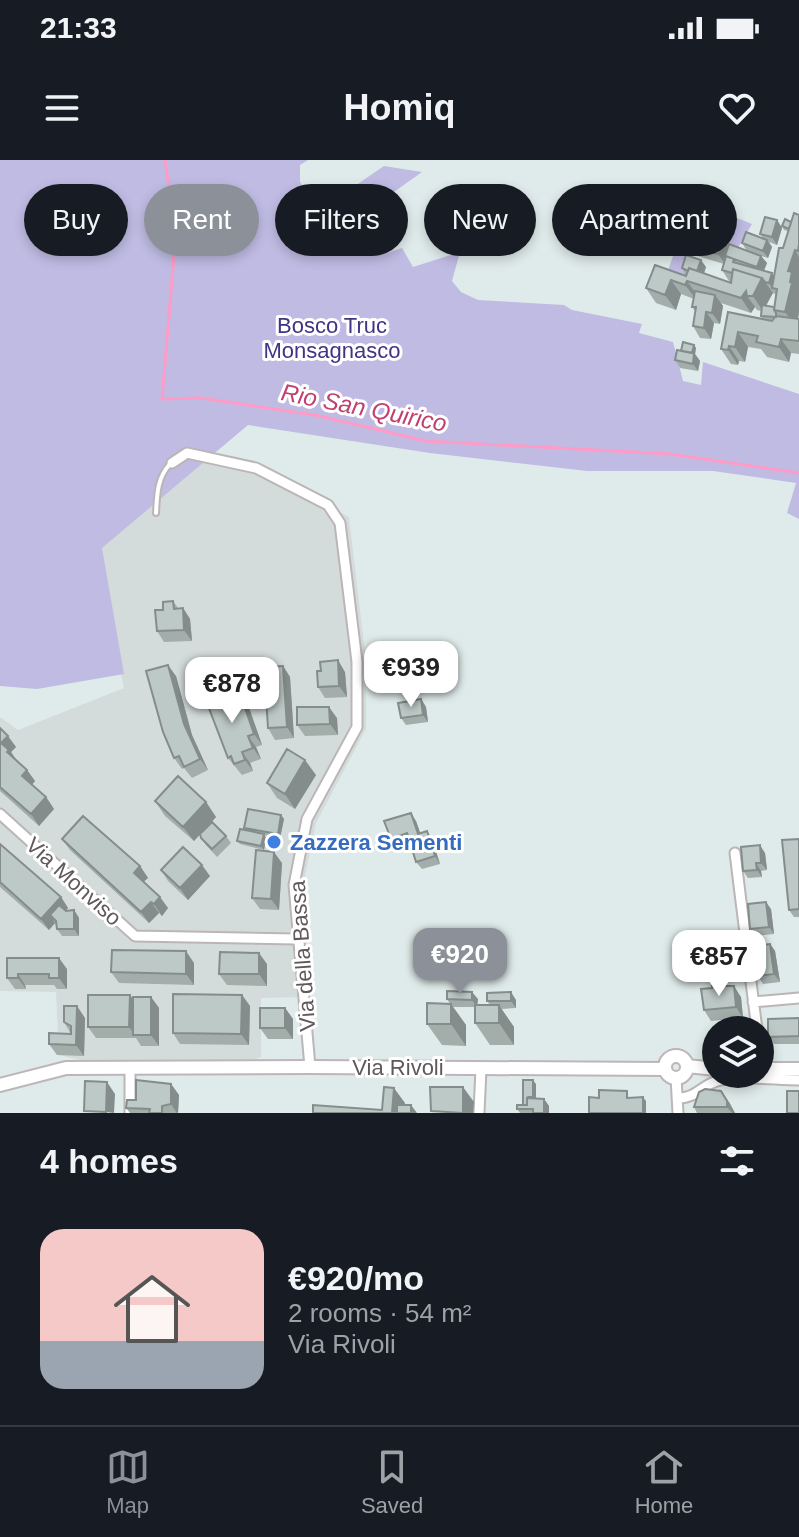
<!DOCTYPE html>
<html lang="en">
<head>
<meta charset="utf-8">
<style>
  :root { --surface:#171b24; --page:#242831; --text:#f1f3f6; --muted:#9ea1a6; --line:#363941; --accent:#8c9099 }
  body { margin:0; font-family:Helvetica,sans-serif; background:var(--page); color:var(--text); height:100vh; display:flex; flex-direction:column; font-size:30px; white-space:nowrap }
  * { box-sizing:border-box; margin:0 }
  p { font-size:26px; color:var(--muted) }
  .icon { flex:none; width:44px; height:44px; fill:none; stroke:currentColor; stroke-width:2; stroke-linecap:round; stroke-linejoin:round }
  .map { position:relative; height:953px; overflow:hidden }
  .drawer { display:flex; flex-direction:column; background:var(--surface); flex:1 }
  .drawer>* { flex:none }
  .banner { position:absolute; left:24px; top:24px; width:752px; height:72px; display:flex; gap:16px }
  .fabs { position:absolute; left:702px; top:856px; display:grid; gap:16px }
  .fabs a { display:grid; place-items:center; width:72px; height:72px; border-radius:50%; background:var(--surface); box-shadow:0 4px 12px #0003; font-size:40px }
  .price { position:absolute; translate:-50% -68px; padding:0 18px; border-radius:16px; background:#fff; color:#222; font-size:26px; line-height:52px; filter:drop-shadow(0 2px 4px #0008) }
  .price::after { content:''; position:absolute; left:50%; top:48px; width:24px; height:18px; margin-left:-12px; background:inherit; clip-path:polygon(0 0,100% 0,50% 100%) }
  .price.current { background:var(--accent); color:#fff }
  ul { padding:0; list-style:none }
  li { display:flex; align-items:center; gap:24px; height:200px; padding:0 40px }
  li+li { border-top:2px solid var(--line) }
  li span { display:grid; place-items:center; flex:none; width:224px; height:160px; border-radius:24px; color:#555 }
  li>.icon { margin-inline-start:auto }
  span .icon { width:96px; height:96px; fill:#fffc; stroke-width:1 }
  li b { font-size:34px }
  h2 { display:flex; justify-content:space-between; align-items:center; height:96px; padding:0 40px; font-size:34px }
  .chip { padding:0 28px; border-radius:36px; background:var(--surface); box-shadow:0 4px 12px #0003; font-size:28px; line-height:72px }
  .chip.current { background:var(--accent); color:#fff }
  .status { display:flex; justify-content:space-between; align-items:center; height:56px; padding:0 40px; background:var(--surface); direction:ltr }
  .status svg { height:22px; fill:currentColor }
  header { display:flex; justify-content:space-between; align-items:center; height:104px; padding:0 40px; background:var(--surface); font-size:36px; font-weight:800 }
  .dock { display:flex; justify-content:space-around; align-items:center; height:112px; border-top:2px solid var(--line); background:var(--surface); font-size:22px; color:var(--muted) }
  .dock a { display:grid; justify-items:center; gap:4px }
  .dock .current { color:var(--accent) }
  .map>svg:first-child { display:block }
  .industrial { fill:#d4dcdb }
  .green { fill:#c0bbe3 }
  .lines { fill:none; stroke-linecap:round; stroke-linejoin:round }
  .stream { stroke:#fe9cc7; stroke-width:3 }
  .lane-casing { stroke:#bcb5b6; stroke-width:8 }
  .street-casing { stroke:#bcb5b6; stroke-width:13 }
  .secondary-casing { stroke:#beb5b8; stroke-width:16 }
  .lane { stroke:#fff; stroke-width:4 }
  .street { stroke:#fff; stroke-width:9 }
  .secondary { stroke:#fff; stroke-width:12 }
  .wall { fill:#a3adaa; fill-rule:evenodd }
  .shaded-wall { fill:#848d8b }
  .building { fill:#bdc9c6; stroke:#848d8b; stroke-width:2 }
  .shop-dot { fill:#3f7fe0; stroke:#fff; stroke-width:3 }
  .labels { text-anchor:middle; stroke-width:6; stroke-linejoin:round; paint-order:stroke }
  .park-label { font-size:22px; fill:#423483; stroke:#fff }
  .shop-label { font-size:22px; font-weight:bold; fill:#366cbe; stroke:#fff; text-anchor:start }
  .street-label { font-size:22px; fill:#60585b; stroke:#fff }
  .water-label { font-size:24px; font-style:italic; fill:#c0406e; stroke:#fff }
</style>
</head>
<body>
<div class="status"><b>21:33</b><svg viewBox="0 0 49 12"><path d="M0 12V9h3v3zM5 12V6h3v6zM10 12V3h3v9zM15 12V0h3v12zM26 1h20v11H26zM47 4h2v5h-2z"/></svg></div>
<header><svg class="icon" aria-label="menu" viewBox="0 0 24 24"><path d="M4 6h16M4 12h16M4 18h16"/></svg>Homiq<svg class="icon" aria-label="heart" viewBox="0 0 24 24"><path d="M12 20l-8-8c-3-5 5-10 8-4 3-6 11-1 8 4z"/></svg></header>
<div class="map">
<svg width="799" height="953" viewBox="0 0 799 953">
  <rect width="100%" height="100%" fill="#dfebea"/>
  <!-- industrial -->
  <path class="industrial" d="M168 292 267 314 349 357 366 501V569L316 663 303 726 310 837 261 838V897L213 915 136 913 59 895 56 832 0 831V557L18 570 124 528 92 385Z"/>
  <!-- green -->
  <path class="green" d="M0 0H308L300 5V22L318 51 384 6 422 12 377 44 366 72 384 94 402 88 413 107 460 92 452 121 461 132 478 140 564 145 572 150 642 164 639 173 673 182 683 221 701 225 703 202 799 234V359L787 353 796 323 713 311H587L430 293 248 265 102 388 124 514 37 529 0 526Z
    M695 41 752 64 736 91 718 84 699 73 683 122 666 116 683 68 697 73 685 67Z"/>
  <g class="lines">
    <!-- stream -->
    <path class="stream" d="M165 0 176 72 162 239 201 238 315 255 426 281 670 294 799 313"/>
    <defs>
      <path id="lane" d="M156 353C157 335 157 318 170 304"/>
      <path id="street" d="M172 303 187 293 256 308 328 345 340 363 357 502V567L307 659 294 725 310 907
        M0 654 135 776 297 779
        M735 693 757 870
        M753 842 799 838
        M676 917 678 953
        M677 938C695 939 701 926 717 921 739 915 775 920 799 920
        M130 953V908
        M479 953 481 908"/>
      <path id="secondary" d="M665 907a11 11 0 1 1 22 0a11 11 0 1 1-22 0Z
        M687 906 716 909
        M760 909H799
        M0 925 66 908 310 907 665 909"/>
    </defs>
    <!-- lane casing -->
    <use href="#lane" class="lane-casing"/>
    <!-- street casing -->
    <use href="#street" class="street-casing"/>
    <!-- secondary casing -->
    <use href="#secondary" class="secondary-casing"/>
    <!-- lane -->
    <use href="#lane" class="lane"/>
    <!-- street -->
    <use href="#street" class="street"/>
    <!-- secondary -->
    <use href="#secondary" class="secondary"/>
  </g>
  <!-- wall -->
  <path class="wall" d="M799 55V153L798 159H799V194L791 193 789 202 767 197 761 189 748 187 745 202 739 201 738 205 731 204 721 189 728 152 763 159 761 156V151L757 150 755 147 751 153 721 143 723 146 720 164 714 163 711 179 700 178 693 166 695 151 692 147 694 139 681 134 676 150 656 143 646 128 686 116 682 108 706 107 704 114 731 123V122L729 121 722 110 724 104 694 95 686 84 728 88 747 91 742 83 763 78 760 74 777 60 782 68 777 85 769 82 772 87 768 98 761 96 767 103 764 111 772 113 774 117 788 71 784 70 782 66 791 62ZM772 133 776 134 774 147 766 146Z
    M694 185 696 188 695 194 700 201 698 211 680 208 675 200 681 191Z
    M173 441 178 448H183L190 459 192 481 164 482 157 471 163 450Z
    M283 506 290 517 294 578 275 580 268 568Z
    M345 512 347 537 325 538 318 527Z
    M176 516 192 575 208 610 192 618 184 608 182 609 174 598Z
    M421 539 426 547 428 562 406 565 401 558Z
    M247 542 262 585 256 587 261 599 250 603 253 611 242 615 228 598Z
    M337 558 338 575 305 576 297 565Z
    M0 568 16 587 11 592 17 601 27 610 35 621 32 625 46 637 54 649 39 666 0 631Z
    M316 615 295 649 277 638 267 623Z
    M155 641 206 642 216 657 204 670 226 676 231 683 217 697 206 685 201 678 200 674 194 681 165 656Z
    M281 655 284 659 280 678 264 675 266 678 264 690 240 684 237 681 246 671 244 668Z
    M416 661 420 673 427 671 432 679 440 704 422 709 416 702 409 681 396 687 391 679Z
    M62 679 140 706 148 718 143 722 168 748 162 756 159 753 149 763 70 690Z
    M799 679V757H794L789 750Z
    M0 684 61 737 68 748 66 751 74 750 79 758V776H62L57 769 55 763 49 770 0 727Z
    M765 693 767 710 761 711 762 717 748 718 743 711Z
    M282 703 279 750 260 749 252 738Z
    M161 710 210 716 188 740 168 721Z
    M771 749 774 774 756 776 750 769Z
    M770 784 775 791 780 822 763 824 758 816Z
    M7 798 67 809V829H57L54 825H25L26 829H15L7 818Z
    M194 803V825L119 823 111 812Z
    M267 804V826L227 825 219 814Z
    M728 807 730 821 718 823 713 815Z
    M242 835 250 846 249 885 180 884 173 873Z
    M151 837 159 848V886H141L136 878H96L88 867 133 840Z
    M741 837 743 858 711 861 704 850Z
    M447 839H478L477 845H490L487 841 516 840V848L501 849 514 867V885H490L475 863V847H453L466 865V886L442 885 427 864 450 844Z
    M285 848 293 859V879H268L260 868Z
    M85 858 84 896 57 895 49 884 71 874 64 862Z
    M799 858V884H774L768 877Z
    M171 924 179 935 178 953H130L126 948 136 940Z
    M536 924V938L544 939 549 946V953H520L517 949 523 945Z
    M729 942 735 953H697L694 947Z"/>
  <!-- shaded-wall -->
  <path class="shaded-wall" d="M777 60 782 68 777 85 772 77Z
    M723 80 731 91 726 105 718 94Z
    M767 80 772 87 768 98 763 91Z
    M795 90 799 97V153L796 167 785 152 790 122 788 111Z
    M761 96 767 103 762 115 757 107Z
    M701 100 706 107 701 121 696 113Z
    M772 113 780 124 772 128 769 123Z
    M762 118 773 133 763 151 753 136Z
    M671 120 681 134 676 150 665 135Z
    M687 121 697 135 696 139 685 125Z
    M746 131 747 136 755 147 751 153 741 138Z
    M715 135 723 146 720 164 712 153Z
    M706 152 714 163 711 179 704 168Z
    M738 172 748 187 745 202 735 187Z
    M781 179 791 193 789 202 779 187Z
    M694 185 696 188 695 194 700 201 698 211 693 204 691 193Z
    M729 186 739 201 738 205 728 190Z
    M183 448 190 459 192 481 184 470Z
    M338 500 345 512 347 537 339 526Z
    M168 505 176 516 192 575 208 610 200 599 184 564Z
    M283 506 290 517 294 578 287 567Z
    M239 531 247 542 262 585 254 574Z
    M421 539 426 547 428 562 423 555Z
    M329 547 337 558 338 575 330 564Z
    M8 576 16 587 11 592 17 601 15 603 1 583Z
    M248 576 256 587 261 599 253 588Z
    M242 592 250 603 253 611 245 600Z
    M305 600 316 615 295 649 285 634Z
    M27 610 35 621 30 627 22 616Z
    M46 637 54 649 39 666 31 654Z
    M206 642 216 657 194 681 183 667Z
    M411 653 416 661 423 681 418 674Z
    M281 655 284 659 280 678 278 674Z
    M427 671 432 679 440 704 435 696Z
    M264 674 266 678 264 690 261 686Z
    M760 685 765 693 767 710 761 703Z
    M274 692 282 703 279 750 271 739Z
    M756 703 761 711 762 717 757 710Z
    M202 705 210 716 188 740 180 728Z
    M140 706 148 718 141 724 134 713Z
    M61 737 68 748 57 761 50 755 55 763 49 770 41 759Z
    M160 737 168 748 162 756 154 744Z
    M151 742 159 753 149 763 141 752Z
    M766 742 771 749 774 774 769 767Z
    M74 750 79 758V776L74 769Z
    M770 784 775 791 780 822 774 814Z
    M186 791 194 803V825L186 814Z
    M259 793 267 804V826L259 814Z
    M59 798 67 809V829L59 818Z
    M723 799 728 807 730 821 725 814Z
    M18 814 25 825 26 829 18 818Z
    M734 826 741 837 743 858 736 847Z
    M472 832 478 839 477 847 472 840Z
    M511 832 516 840V848L511 841Z
    M130 835 138 846 135 875 129 867Z
    M242 835 250 846 249 885 241 874Z
    M151 837 159 848V886L151 875Z
    M451 844 466 865V886L451 864Z
    M499 845 514 867V885L499 863Z
    M77 846 85 858 84 896 76 885Z
    M285 848 293 859V879L285 868Z
    M533 920 536 924V941L533 937Z
    M107 922 115 934 114 953 106 952Z
    M171 924 179 935 178 953H177L171 944Z
    M463 927 474 942 473 953H463Z
    M394 928 405 943 404 953H392Z
    M721 931 729 942 735 953H732L727 947Z
    M643 937 646 941V953H643Z
    M544 939 549 946V953H544Z
    M411 945 417 953H411Z"/>
  <!-- building -->
  <path class="building" d="M794 53 799 55V84L798 91 795 90 788 111 792 112 790 122 792 123 785 152 774 150 777 129 772 128 779 88H783Z
    M765 57 777 60 772 77 760 74Z
    M785 59 791 62 789 69 782 66Z
    M692 66 723 80 718 94 686 84Z
    M746 72 767 80 763 91 742 83Z
    M729 84 761 96 757 107 725 96Z
    M686 95 701 100 697 111 689 108 688 111 682 108Z
    M726 96 734 99 733 102 772 113 769 123 765 122 762 118 733 109 732 113 722 110Z
    M655 105 686 116 689 108 731 123 733 109 762 118 753 136H747L746 131 741 138 687 121 685 125 671 120 665 135 646 128Z
    M695 131 715 135 712 153 706 152 704 168 693 166 696 147H692Z
    M762 145 774 147V150L776 153V157L761 156Z
    M728 152 772 161 776 156 799 159V181L781 179 779 187 756 182 758 176 738 172 735 187 729 186 728 190 721 189Z
    M683 182 694 185 692 193 681 191Z
    M677 190 694 193 693 204 675 200Z
    M173 441 174 449 183 448 184 470 157 471 155 450H163V442Z
    M338 500 339 526 318 527 317 511H321L320 502Z
    M168 505 184 564 200 599 184 607 179 596 174 598 163 572 146 511Z
    M283 506 287 567 268 568 264 507Z
    M239 531 254 574 248 576 253 588 242 592 245 600 234 604 231 596 228 598 207 543Z
    M421 539 423 555 401 558 398 543Z
    M297 547H329L330 564 297 565Z
    M0 568 8 576 1 583 9 590 7 592 27 610 22 616 46 637 31 654 0 627Z
    M287 589 305 600 285 634 267 623Z
    M178 616 206 642 183 667 155 641Z
    M248 649 281 655 278 674 244 668Z
    M411 653 418 674 427 671 435 696 416 702 407 673 391 679 384 661Z
    M83 656 140 706 134 713 160 737 154 744 151 742 141 752 62 679Z
    M212 662 226 676 212 689 201 678 200 674Z
    M240 669 264 674 261 686 237 681Z
    M799 679V749L789 750 782 680Z
    M0 684 61 737 41 759 0 722Z
    M760 685 761 703H756L757 710 743 711 741 687Z
    M183 687 202 705 180 728 161 710Z
    M256 690 274 692 271 739 252 738Z
    M766 742 769 767 750 769 748 744Z
    M59 745 66 751 74 750V769H57L56 761 50 755Z
    M770 784 774 814 758 816 754 786Z
    M112 790 186 791V814L111 812Z
    M220 792 259 793V814H219Z
    M7 798H59V818H49V814H18V818H7Z
    M723 799 725 814 713 815 711 801Z
    M712 826H734L736 847 704 850 701 829 712 828Z
    M447 831 472 832V840L447 839Z
    M511 832V841H487V833Z
    M173 834 242 835 241 874 173 873Z
    M88 835H130L129 867H88Z
    M133 837H151V875H133Z
    M427 843 451 844V864H427Z
    M475 845H499V863H475Z
    M64 846H77L76 885 49 884V873L71 874V866L64 862Z
    M260 848H285V868H260Z
    M799 858V876L768 877V859Z
    M136 920 171 924V944L162 946V953H149L150 949 126 948 127 940H136Z
    M523 920H533V937H528L527 938V945H523Z
    M85 921 107 922 106 952 84 951Z
    M384 927 394 928 392 953H313V945L382 950Z
    M430 927H463V953L431 951Z
    M705 929 721 931 727 941V947H694L699 932Z
    M599 930 627 931V938L643 937V953H589V937L599 938Z
    M787 931H799V953H787Z
    M527 938 544 939V953H533V949H517V945H527Z
    M397 945H411V953H397Z"/>
  <!-- markers -->
  <circle class="shop-dot" cx="274" cy="682" r="8"/>
  <g class="labels">
    <!-- park labels -->
    <g class="park-label">
      <text x="332" y="173">Bosco Truc<tspan x="332" dy="25">Monsagnasco</tspan></text>
    </g>
    <!-- shop labels -->
    <g class="shop-label">
      <text x="290" y="690">Zazzera Sementi</text>
    </g>
    <!-- street labels -->
    <g class="street-label">
      <text transform="translate(74 721) rotate(42)" y="8">Via Monviso</text>
      <text transform="translate(302 796) rotate(-94)" y="8">Via della Bassa</text>
      <text x="398" y="915">Via Rivoli</text>
    </g>
    <!-- water labels -->
    <g class="water-label">
      <text transform="translate(364 248) rotate(11)" y="8">Rio San Quirico</text>
    </g>
  </g>
</svg>
<div class="fabs">
<a><svg class="icon" aria-label="layers" viewBox="0 0 24 24"><path d="M12 4l9 5-9 5-9-5zM3 14l9 5 9-5"/></svg></a>
</div>
<b class="price" style="left:411px;top:549px">€939</b>
<b class="price" style="left:232px;top:565px">€878</b>
<b class="price current" style="left:460px;top:836px">€920</b>
<b class="price" style="left:719px;top:838px">€857</b>
<div class="banner">
<a class="chip">Buy</a>
<a class="chip current">Rent</a>
<a class="chip">Filters</a>
<a class="chip">New</a>
<a class="chip">Apartment</a>
</div>
</div>
<section class="drawer">
<h2>4 homes<svg class="icon" aria-label="filters" viewBox="0 0 24 24"><path d="M4 7h16M4 17h16"/><circle cx="9" cy="7" r="2"/><circle cx="15" cy="17" r="2"/></svg></h2>
<ul>
<li><span style="background:linear-gradient(#f6c9c9 70%,#9aa5b1 0)"><svg class="icon" aria-label="home" viewBox="0 0 24 24"><path d="M3 11l9-7 9 7M6 9v11h12V9"/></svg></span><div><b>€920/mo</b><p>2 rooms · 54 m²</p><p>Via Rivoli</p></div></li>
</ul>
</section>
<nav class="dock">
<a class="current"><svg class="icon" aria-label="map" viewBox="0 0 24 24"><path d="M3 6l6-2 6 2 6-2v14l-6 2-6-2-6 2zM9 4v14M15 6v14"/></svg>Map</a>
<a><svg class="icon" aria-label="saved" viewBox="0 0 24 24"><path d="M7 4h10v16l-5-4-5 4z"/></svg>Saved</a>
<a><svg class="icon" aria-label="home" viewBox="0 0 24 24"><path d="M3 11l9-7 9 7M6 9v11h12V9"/></svg>Home</a>
</nav>
</body>
</html>
